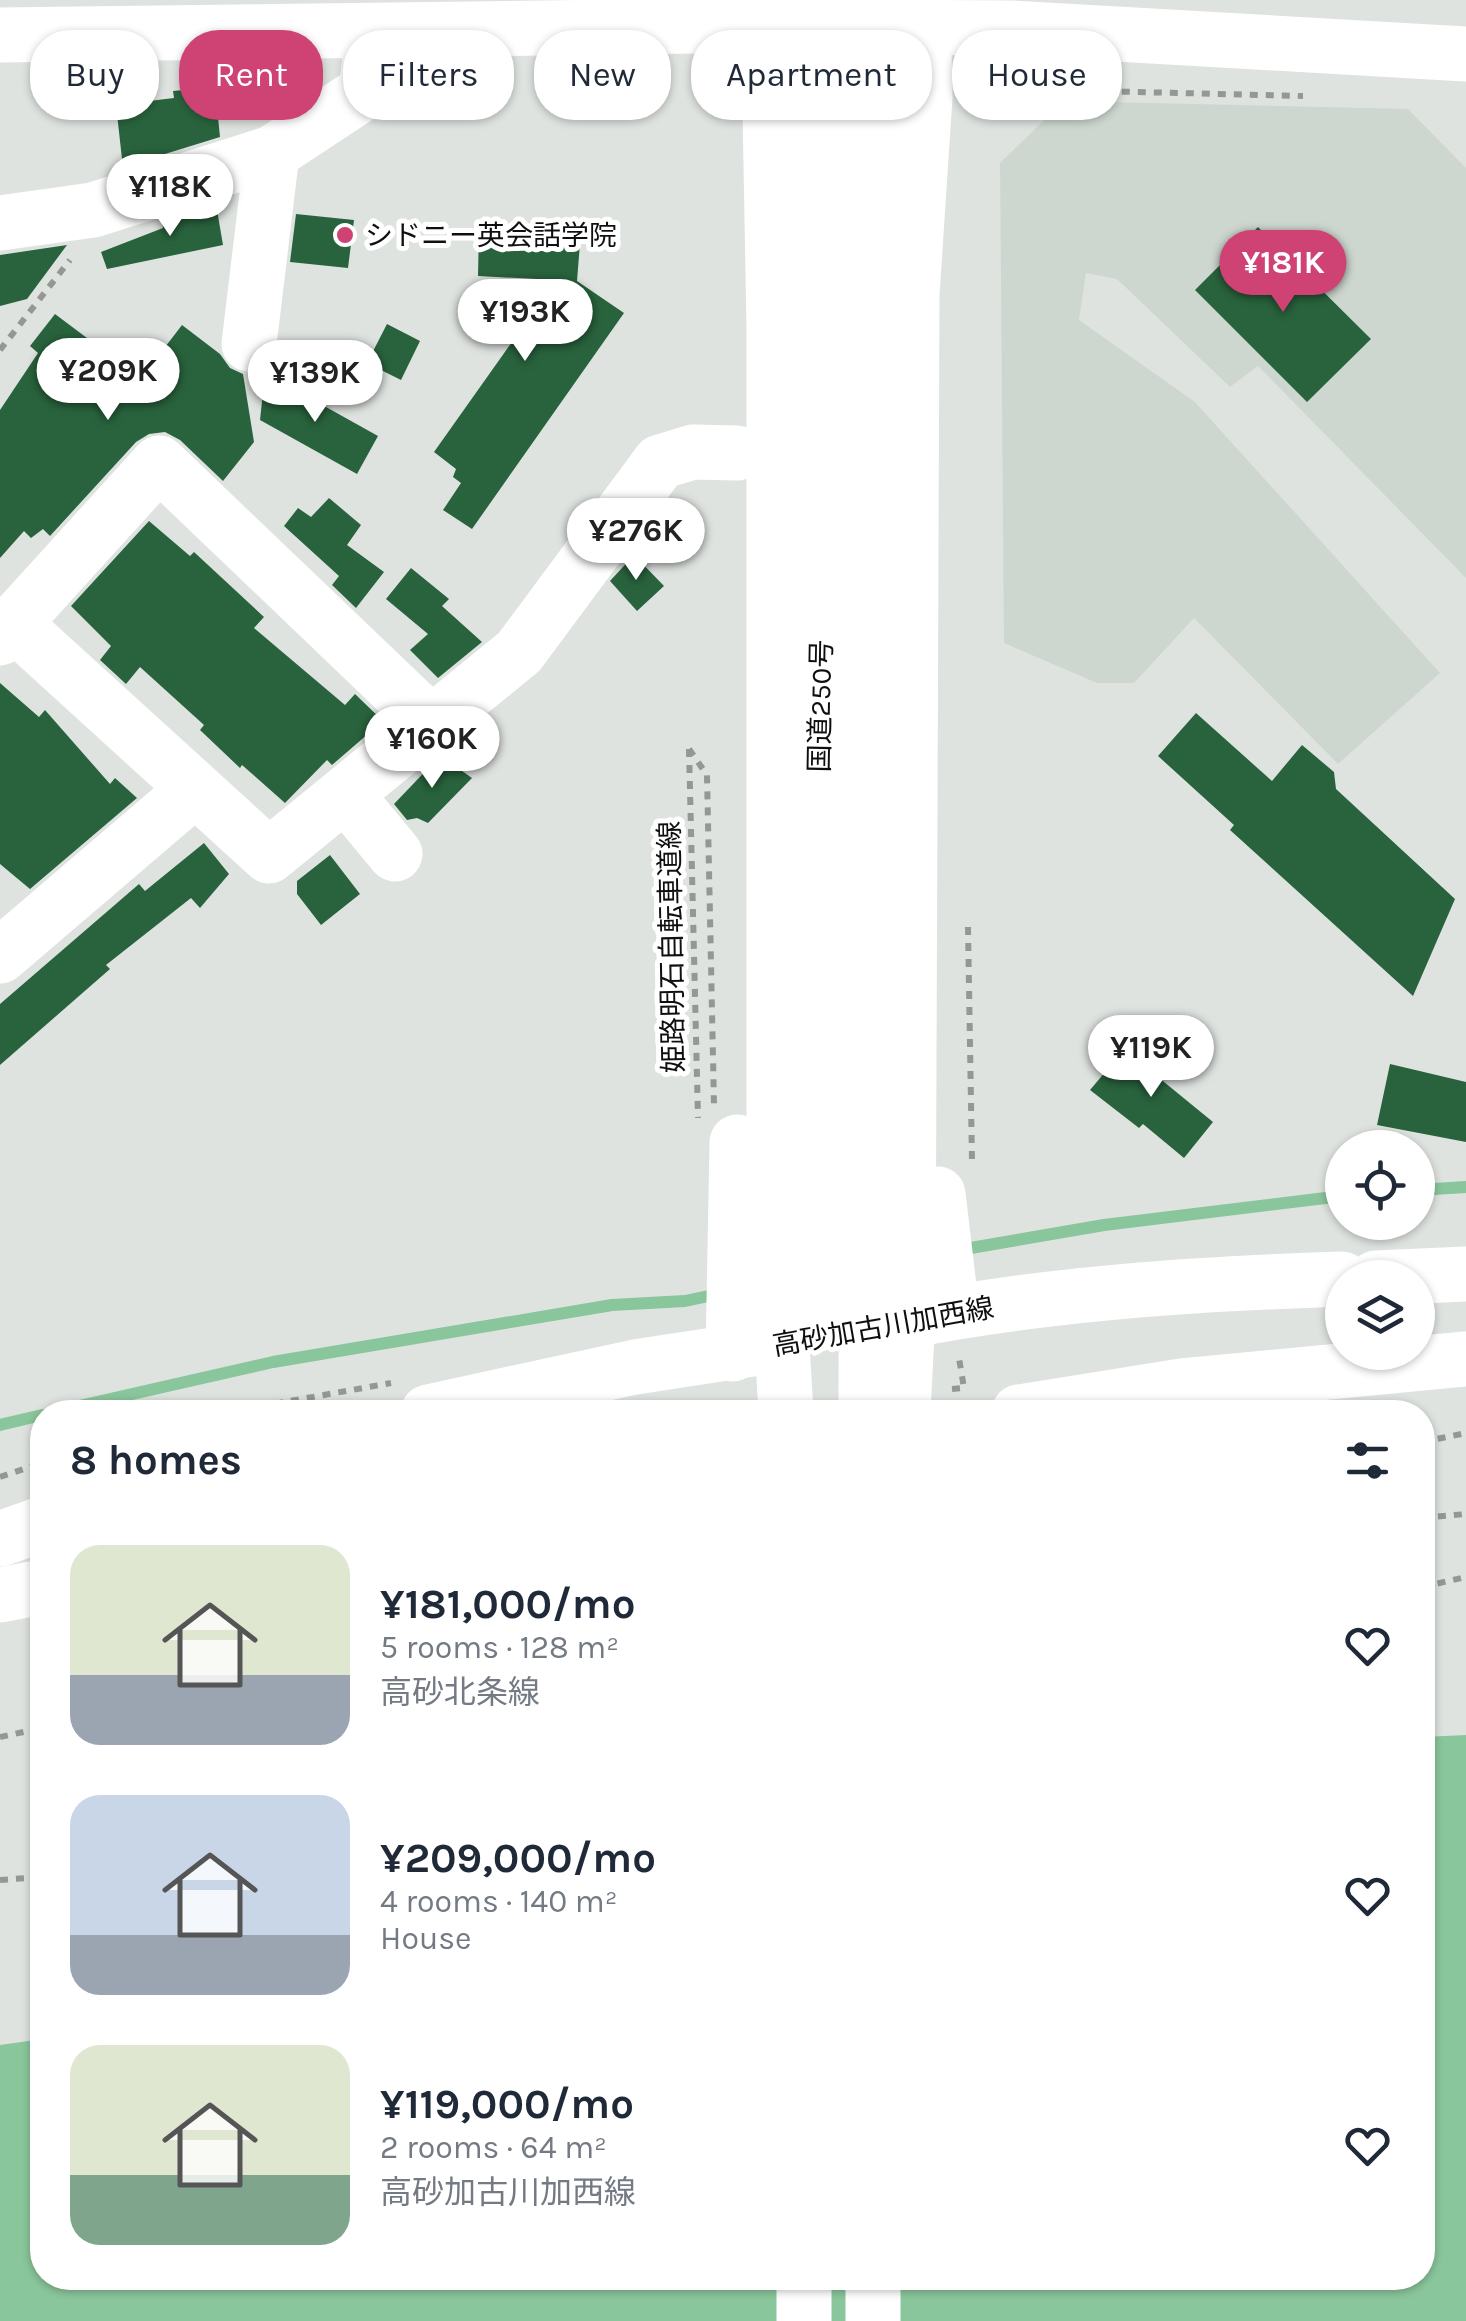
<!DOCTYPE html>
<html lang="en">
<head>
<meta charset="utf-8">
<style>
  :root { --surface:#fff; --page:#f2f2f3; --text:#1f2937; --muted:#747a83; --accent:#ce4274 }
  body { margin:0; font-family:Karla,"Noto Sans JP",sans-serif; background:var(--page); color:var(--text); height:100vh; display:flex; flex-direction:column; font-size:38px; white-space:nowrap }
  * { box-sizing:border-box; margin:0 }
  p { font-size:32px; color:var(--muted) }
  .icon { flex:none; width:55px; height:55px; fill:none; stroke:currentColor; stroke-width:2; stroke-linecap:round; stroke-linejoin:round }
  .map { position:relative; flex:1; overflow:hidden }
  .panel { position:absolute; left:30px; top:1400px; width:1405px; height:890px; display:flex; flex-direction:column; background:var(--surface); border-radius:40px; box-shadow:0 2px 8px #0004 }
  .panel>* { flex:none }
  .top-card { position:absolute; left:30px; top:30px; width:1408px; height:90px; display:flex; gap:20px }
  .tools { position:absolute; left:1325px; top:1130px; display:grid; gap:20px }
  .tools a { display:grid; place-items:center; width:110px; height:110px; border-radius:50%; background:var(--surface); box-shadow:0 2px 8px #0004; font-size:50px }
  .price { position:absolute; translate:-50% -85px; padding:0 22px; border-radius:35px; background:#fff; color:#222; font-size:32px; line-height:65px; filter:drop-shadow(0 2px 5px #0008) }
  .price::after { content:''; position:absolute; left:50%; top:60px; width:30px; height:22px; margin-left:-15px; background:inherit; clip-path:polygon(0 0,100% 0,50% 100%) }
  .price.on { background:var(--accent); color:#fff }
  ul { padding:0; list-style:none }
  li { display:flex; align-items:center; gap:30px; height:250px; padding:0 40px }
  li span { display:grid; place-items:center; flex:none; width:280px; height:200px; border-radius:30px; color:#555 }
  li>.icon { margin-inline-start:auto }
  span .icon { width:120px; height:120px; fill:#fffc; stroke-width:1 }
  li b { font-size:42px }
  h2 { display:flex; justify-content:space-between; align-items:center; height:120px; padding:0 40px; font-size:42px }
  .pill { padding:0 35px; border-radius:40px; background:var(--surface); box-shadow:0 2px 8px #0004; font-size:35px; line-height:90px }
  .pill.on { background:var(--accent); color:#fff }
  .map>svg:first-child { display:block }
  .built { fill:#cdd7cf }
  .water { fill:#8ac69b }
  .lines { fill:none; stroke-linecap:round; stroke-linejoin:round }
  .stream { stroke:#8ac69b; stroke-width:12 }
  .building { fill:#29633d }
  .path { stroke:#949794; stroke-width:6; stroke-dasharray:8 8; stroke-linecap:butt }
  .minor { stroke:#fff; stroke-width:55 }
  .major { stroke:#fff; stroke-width:55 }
  .highway { stroke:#fff; stroke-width:55 }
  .poi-dot { fill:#ce4274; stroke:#fff; stroke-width:4 }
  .labels { text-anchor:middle; stroke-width:10; stroke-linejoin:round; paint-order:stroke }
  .poi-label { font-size:28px; fill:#0e0f0e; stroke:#fff; text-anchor:start }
  .street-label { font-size:28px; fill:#0e0f0e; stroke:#fff }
</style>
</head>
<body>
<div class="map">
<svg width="1466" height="2321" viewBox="0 0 1466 2321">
  <rect width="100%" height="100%" fill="#dfe3e0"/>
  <!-- built -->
  <path class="built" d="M1064 101 1408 109 1466 168V578L1258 366 1230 387 1117 279 1086 273 1079 320 1195 402 1440 673 1338 764 1194 618 1134 683H1097L1004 643 1000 163Z"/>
  <!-- water -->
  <path class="water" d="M1466 1735V2321H0V2045L42 2039V2278H1422L1423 1737Z"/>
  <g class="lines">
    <!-- stream -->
    <path class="stream" d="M1418 1190 1466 1187
      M959 1250 1104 1225 1342 1196
      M53 1412 273 1362 612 1305 685 1301 723 1293
      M0 1425 42 1415"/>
  </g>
  <!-- building -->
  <path class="building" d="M215 87 220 137 152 158 122 159 116 105 174 98 173 91Z
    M216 204 223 245 107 269 101 252 163 228 162 221Z
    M296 214 354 220 348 268 290 262Z
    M1258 227 1371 339 1307 402 1195 290Z
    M479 228 581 231 577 281 624 313 472 529 443 510 461 483 453 477 456 469 434 452 556 280 478 276Z
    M67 245 27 299 0 306V255Z
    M55 314 91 341 83 350 129 394 182 325 220 354 230 368 243 374 254 442 223 481 180 440 165 432 149 434 136 442 50 536 43 529 31 538 24 531 0 558V410L38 353 30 346Z
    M387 324 420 341 401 380 367 363Z
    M265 373 378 436 357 474 260 420Z
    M329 498 361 525 347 545 384 572 356 608 332 585 339 576 284 526 298 508 311 517Z
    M149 521 190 556 194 552 264 617 254 628 345 705 355 694 383 721 332 765 327 760 285 803 242 765 240 768 200 730 204 725 140 667 126 684 100 660 111 646 71 606Z
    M634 555 664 586 637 611 610 581Z
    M411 568 449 599 442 606 482 642 438 678 410 650 428 634 386 599Z
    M0 683 39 717 45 710 110 784 115 778 137 798 30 889 0 864Z
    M1196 713 1272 781 1302 745 1334 772 1336 789 1455 899 1413 996 1230 830 1234 825 1158 756Z
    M437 759H445L472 778 428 823 417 818 407 820 394 804Z
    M204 843 229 874 200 908 191 898 106 965 110 969 0 1065V1004L139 884 145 891Z
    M330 855 360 894 321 925 297 894V881Z
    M1133 1039 1161 1063 1153 1073 1213 1122 1184 1158 1143 1124 1139 1128 1090 1090Z
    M1390 1064 1466 1082V1142L1377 1125Z"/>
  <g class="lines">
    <!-- path -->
    <path class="path" d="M1011 80 1054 90 1303 96
      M0 350 70 260
      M689 749 698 1118
      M689 749 707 775 714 1105
      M968 927 972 1161
      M952 1389 964 1388 959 1358
      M228 1412 391 1383
      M1422 1442 1466 1433
      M0 1477 42 1463
      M1422 1518 1466 1514
      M1422 1587 1466 1577
      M0 1737 42 1728
      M0 1880 42 1877"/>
    <!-- minor -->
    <path class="minor" d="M0 223 93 210 272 153 366 91 373 33
      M249 344 272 153
      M13 623 269 856 519 652 660 462 693 452 737 453
      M0 638 159 463 432 724
      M346 795 395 854
      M0 956 194 790
      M1019 1412 1182 1386 1466 1359
      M0 1595 42 1587"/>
    <!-- major -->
    <path class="major" d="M0 35 695 26 1011 28 1466 54
      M1376 1278 1466 1274
      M907 1321C1052 1293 1196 1284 1342 1279
      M428 1412 635 1367 779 1345
      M0 1539 42 1524"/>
    <!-- highway -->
    <path class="highway" d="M768 0 774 328V1208L786 1412
      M938 1194 952 1312
      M815 1325 821 0
      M733 1354 737 1142
      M866 1412 869 0
      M903 1412 908 1314 912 294 925 97 923 0
      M804 2321V2278
      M873 2321V2278"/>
  </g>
  <!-- markers -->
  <circle class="poi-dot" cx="345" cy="235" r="10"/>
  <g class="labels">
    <!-- poi labels -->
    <g class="poi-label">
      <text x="365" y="245">シドニー英会話学院</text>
    </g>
    <!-- street labels -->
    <g class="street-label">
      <text transform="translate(820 706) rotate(-89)" y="10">国道250号</text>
      <text transform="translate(671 947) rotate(-91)" y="10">姫路明石自転車道線</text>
      <text transform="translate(883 1326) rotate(-10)" y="10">高砂加古川加西線</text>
    </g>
  </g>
</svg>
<div class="tools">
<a><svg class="icon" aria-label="locate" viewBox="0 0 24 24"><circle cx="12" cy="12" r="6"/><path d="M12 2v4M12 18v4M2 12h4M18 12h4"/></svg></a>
<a><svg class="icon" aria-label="layers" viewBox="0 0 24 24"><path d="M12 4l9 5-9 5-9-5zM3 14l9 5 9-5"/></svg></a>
</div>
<b class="price" style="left:170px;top:239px">¥118K</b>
<b class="price on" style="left:1283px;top:315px">¥181K</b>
<b class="price" style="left:525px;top:364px">¥193K</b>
<b class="price" style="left:108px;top:423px">¥209K</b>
<b class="price" style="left:315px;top:425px">¥139K</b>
<b class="price" style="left:636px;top:583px">¥276K</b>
<b class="price" style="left:432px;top:791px">¥160K</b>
<b class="price" style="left:1151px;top:1100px">¥119K</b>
<div class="top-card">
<a class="pill">Buy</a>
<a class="pill on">Rent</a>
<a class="pill">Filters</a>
<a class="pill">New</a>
<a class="pill">Apartment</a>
<a class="pill">House</a>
</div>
<section class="panel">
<h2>8 homes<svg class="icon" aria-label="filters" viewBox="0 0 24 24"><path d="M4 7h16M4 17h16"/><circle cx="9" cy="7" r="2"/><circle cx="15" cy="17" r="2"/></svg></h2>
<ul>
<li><span style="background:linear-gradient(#dfe7d0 65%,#9aa5b1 0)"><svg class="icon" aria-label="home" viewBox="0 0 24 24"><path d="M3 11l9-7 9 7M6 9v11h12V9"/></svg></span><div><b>¥181,000/mo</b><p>5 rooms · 128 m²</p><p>高砂北条線</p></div><svg class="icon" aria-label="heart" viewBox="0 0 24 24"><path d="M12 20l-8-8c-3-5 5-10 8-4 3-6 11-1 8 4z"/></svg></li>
<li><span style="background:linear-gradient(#c9d6e8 70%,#9aa5b1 0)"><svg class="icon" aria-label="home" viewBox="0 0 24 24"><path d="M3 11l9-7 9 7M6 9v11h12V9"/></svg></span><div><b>¥209,000/mo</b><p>4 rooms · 140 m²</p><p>House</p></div><svg class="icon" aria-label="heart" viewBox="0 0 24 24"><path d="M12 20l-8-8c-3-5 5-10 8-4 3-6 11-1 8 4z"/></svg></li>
<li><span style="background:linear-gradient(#dfe7d0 65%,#7fa58c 0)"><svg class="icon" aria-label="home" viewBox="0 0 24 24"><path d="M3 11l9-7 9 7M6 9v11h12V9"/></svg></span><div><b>¥119,000/mo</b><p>2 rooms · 64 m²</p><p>高砂加古川加西線</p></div><svg class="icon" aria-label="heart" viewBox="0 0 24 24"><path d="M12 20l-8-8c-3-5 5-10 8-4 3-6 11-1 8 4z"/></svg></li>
</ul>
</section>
</div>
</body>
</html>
